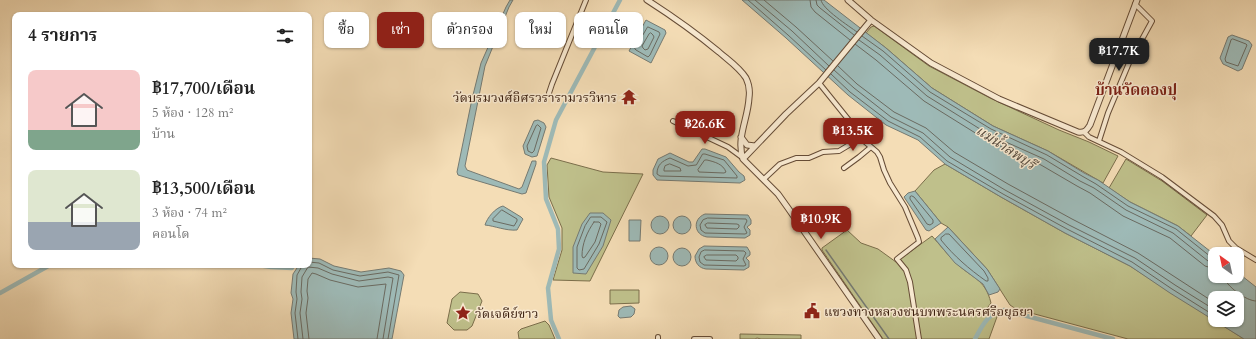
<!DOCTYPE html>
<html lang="th">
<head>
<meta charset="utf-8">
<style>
  :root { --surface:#fff; --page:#f6f6f6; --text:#222; --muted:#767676; --accent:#8f2418 }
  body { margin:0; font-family:Cardo,"Noto Serif Thai",serif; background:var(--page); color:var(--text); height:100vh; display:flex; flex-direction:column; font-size:15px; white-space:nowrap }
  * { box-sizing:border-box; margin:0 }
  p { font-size:13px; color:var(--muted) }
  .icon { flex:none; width:22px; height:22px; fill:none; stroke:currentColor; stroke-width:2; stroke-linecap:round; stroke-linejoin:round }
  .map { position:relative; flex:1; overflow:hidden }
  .details { position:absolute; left:12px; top:12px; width:300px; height:256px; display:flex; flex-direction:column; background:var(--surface); border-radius:8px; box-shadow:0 1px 3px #0004 }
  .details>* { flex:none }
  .banner { position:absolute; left:324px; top:12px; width:380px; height:36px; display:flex; gap:8px }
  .needle { width:26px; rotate:327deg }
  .tools { position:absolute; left:1208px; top:247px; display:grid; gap:8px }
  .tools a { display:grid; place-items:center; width:36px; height:36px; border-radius:8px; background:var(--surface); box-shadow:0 1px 3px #0004; font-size:20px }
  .price { position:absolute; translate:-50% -34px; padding:0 9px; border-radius:8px; background:var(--accent); color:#fff; font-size:13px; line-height:26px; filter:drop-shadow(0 1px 2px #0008) }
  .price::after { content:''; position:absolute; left:50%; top:24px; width:12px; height:9px; margin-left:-6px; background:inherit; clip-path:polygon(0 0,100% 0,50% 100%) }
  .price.selected { background:#222; color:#fff }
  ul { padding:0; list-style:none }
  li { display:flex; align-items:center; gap:12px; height:100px; padding:0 16px }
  li span { display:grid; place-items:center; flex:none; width:112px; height:80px; border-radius:8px; color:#555 }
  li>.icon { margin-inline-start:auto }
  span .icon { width:48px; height:48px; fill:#fffc; stroke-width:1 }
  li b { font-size:17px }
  h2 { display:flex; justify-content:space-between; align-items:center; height:48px; padding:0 16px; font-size:17px }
  .chip { padding:0 14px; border-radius:8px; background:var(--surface); box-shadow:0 1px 3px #0004; font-size:14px; line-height:36px }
  .chip.selected { background:var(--accent); color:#fff }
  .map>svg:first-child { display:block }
  .green { fill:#bfc08b; stroke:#7b6e4b }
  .water { fill:#9ebab7; stroke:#757a72; fill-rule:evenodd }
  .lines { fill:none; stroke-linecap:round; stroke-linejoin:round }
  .shore { stroke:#6a6a61; stroke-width:1 }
  .stream { stroke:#757a72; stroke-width:1.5 }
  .canal { stroke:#9ebab7; stroke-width:4.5 }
  .minor-casing { stroke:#664c36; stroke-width:6 }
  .tertiary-casing { stroke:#664c36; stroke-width:7 }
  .minor { stroke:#f8e9d0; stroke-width:4 }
  .tertiary { stroke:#f8e9d0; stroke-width:5 }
  .labels { text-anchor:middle; stroke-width:3; stroke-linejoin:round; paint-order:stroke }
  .poi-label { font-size:13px; fill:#371b0b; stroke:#f8e9d0; text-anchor:start }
  .water-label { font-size:14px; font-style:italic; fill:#564b3f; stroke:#f8e9d0 }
  .quarter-label { font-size:15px; font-weight:bold; fill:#7a1f14; stroke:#f8e9d0 }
</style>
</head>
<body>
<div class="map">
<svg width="1256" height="339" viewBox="0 0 1256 339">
  <rect width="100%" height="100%" fill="#f4ddb6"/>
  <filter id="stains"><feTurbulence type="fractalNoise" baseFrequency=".005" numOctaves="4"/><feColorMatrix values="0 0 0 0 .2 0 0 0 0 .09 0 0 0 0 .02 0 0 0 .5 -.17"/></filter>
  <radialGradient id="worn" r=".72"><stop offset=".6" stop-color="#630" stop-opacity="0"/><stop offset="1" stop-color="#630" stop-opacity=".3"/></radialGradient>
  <!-- green -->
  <path class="green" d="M874 26 929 66 990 98 1059 130 1089 142 1118 156 1103 183 1048 151 993 126 932 88 886 48 866 33 871 27Z
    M551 158 603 172 643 174 590 281 553 280 562 250V228L549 197 547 165Z
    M1126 159 1162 181 1207 215 1191 236 1178 226 1130 202 1109 188Z
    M945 164 1001 197 1065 233 1130 266 1244 339H1128L1016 309 1010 305 987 269 948 227 941 223 915 191 934 170Z
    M847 230 861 243 878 249 896 262 932 236C940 245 947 254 955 262 971 278 985 278 991 303L985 311 998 314 989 339H883L822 250V248Z
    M610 290H639V303L610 304Z
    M460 292 478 294 482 301 472 326 467 330H454L447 323 452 299Z
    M545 321 549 325 555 339H519L518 332 521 329Z
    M740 334 801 335V339H761L757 338 755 339H740Z"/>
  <!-- water -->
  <path class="water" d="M510 0H513L509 7 485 66 465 166 467 170 519 189 522 187 532 161H536V164L526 193 522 194 458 175 457 172 472 99 481 63 506 7Z
    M742 0H824L886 48 932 88 993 126 1048 151 1084 173 1098 180 1130 202 1178 226 1215 255V276H1237V272L1256 287V339H1244L1170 293 1130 266 1065 233 1001 197 945 164 918 140 886 125 848 95 786 38ZM1215 298H1237V320H1215Z
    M646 20 665 30 666 33 651 63 629 51Z
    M1232 35 1249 41 1252 45 1242 69 1238 71 1223 64 1220 58 1228 37Z
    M538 120 544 123 546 127 537 156 532 157 525 154 523 146 534 121Z
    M702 149H705L726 157 739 172 744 176 745 180 740 183 657 180 653 175V170L658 159 670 153 689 162H693Z
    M915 191 941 223 929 231 926 230 904 197 908 193Z
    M503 206 521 217 523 219 517 230C506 231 495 226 485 225 487 218 495 208 503 206Z
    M590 213H603L611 220 603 246 586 274 573 273V247L582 224Z
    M705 214 748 215 751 220V224L747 227 750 230V235L745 238 707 237C694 235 692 219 705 214Z
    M651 225a9 9 0 1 1 18 0a9 9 0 1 1-18 0Z
    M673 225a9 9 0 1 1 18 0a9 9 0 1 1-18 0Z
    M629 220H641L640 241H629Z
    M948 227 987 269 1000 289 998 292 989 295 983 284 955 263 935 239Z
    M704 246 747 247 750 252V255L746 258 749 261V267L744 270 706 269C699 268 695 263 695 256L699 249Z
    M650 256a9 9 0 1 1 18 0a9 9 0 1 1-18 0Z
    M673 257a9 9 0 1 1 18 0a9 9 0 1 1-18 0Z
    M309 258 320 259 334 266 361 272 389 268 401 271 404 275 392 339H294L291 313 293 299 291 293 293 274 299 265H309Z
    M631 306 635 309 634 314 631 317 620 318 618 316 619 310 623 307Z"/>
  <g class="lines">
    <!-- shore -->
    <path class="shore" d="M748 0 788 35 826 70
      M755 0 792 31 829 66
      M764 0 796 27 833 61
      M810 0 811 7 815 12 850 40
      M816 0 817 5 820 8 854 35
      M821 0C822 9 849 26 857 32
      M648 27 659 32 660 34 650 55 648 57 636 50 635 49Z
      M651 33 653 35 654 37 648 49 645 50 643 48 642 46 649 34Z
      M862 36 883 51 930 92 991 129 1047 155 1082 176 1096 184 1128 206 1176 229 1211 257 1215 258
      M1233 39 1246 44 1247 45 1238 66 1226 62 1225 59 1231 40Z
      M859 40 880 55 927 96 988 134 1044 159 1080 181 1094 188 1126 210 1173 233 1208 261 1215 263
      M855 44 876 60 924 101 985 139 1041 165 1077 186 1090 193 1123 216 1170 238 1205 266 1215 269
      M838 66 857 84 894 112 926 128 954 152 1008 184 1072 219 1138 253 1215 303
      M834 70 854 88 891 117 923 133 950 157 1005 190 1069 225 1135 258 1175 285 1215 310
      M831 74 850 92 888 121 920 137 947 161 1003 194 1067 229 1132 262 1172 289 1215 316
      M538 125 541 128 534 151 532 153 528 151 527 146 536 126Z
      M703 154H705L724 160 737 176V178L660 176 657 174C657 165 662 161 670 158L688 166 696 165Z
      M705 160H707C715 162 723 164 726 172L724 173 699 172 698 170Z
      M670 164 680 168 681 171H664V169L665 166Z
      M912 196 914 197 933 220V223L930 225 927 224 910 199V197Z
      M502 210 517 219V221L514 226 493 221V219Z
      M591 217H601L607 222 599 244 584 269 579 270 577 268V247L585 226Z
      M708 218 746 219 747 221 744 227 747 233 745 234 705 233 701 230 700 225 703 220Z
      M594 222H599L601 224 595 242 585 257 583 258 582 256C582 244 587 232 594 222Z
      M708 223 737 224 739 225V227L737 229 707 228 705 225Z
      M946 234H949L984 271 988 278V281H986C969 269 954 256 941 240V238Z
      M705 250 744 251 746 253 743 259 746 265 744 266 704 265 700 262 699 257 701 252Z
      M707 255H736L738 257V259L736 261 706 260 704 257Z
      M309 262 319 263 333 270 360 276 388 272 399 275 388 339
      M1223 276C1226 286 1246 301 1256 301
      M298 339 295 313 297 299 296 292 297 275 301 268 302 265
      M303 339 300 313 302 299 301 292 302 277 308 267 318 268 332 274 359 281 388 277 393 278 383 339
      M309 339 306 313 308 298 307 291 308 279 312 273 316 274 330 280 358 287 386 284 377 339"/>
    <!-- stream -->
    <path class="stream" d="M826 250 889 339"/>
    <!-- canal -->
    <path class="canal" d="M258 265 271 267 292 268
      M0 293 50 265
      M559 339 551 320 548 288 559 249 558 229 546 199 544 162 556 120 620 0
      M975 339C982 326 988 313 1004 310L1113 339"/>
    <defs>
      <path id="minor" d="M549 93 552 84 586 0
        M673 121 728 147 743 158
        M1084 132 1089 137 1121 152 1162 177 1214 216 1222 225 1229 241 1236 248 1256 260
        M857 135 877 152 880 157 884 170 890 183 905 207 918 238 919 242 897 259 906 270 910 282 919 339
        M1099 141 1108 113 1129 63 1152 21 1135 4
        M844 168 859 157 871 147
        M764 179 780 164 796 158H809L823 152 839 151 849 145 857 135 856 129 819 83
        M658 339V337
        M694 339H710"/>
      <path id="tertiary" d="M647 0C672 16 696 33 719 52 728 60 739 67 746 78 749 84 750 91 749 98 748 119 736 138 743 159L778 194 788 208 879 339
        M848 0 871 20 931 63 999 99 1078 132C1085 133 1087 130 1090 125L1137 0
        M741 137 747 145 755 146
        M743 159 786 114 819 83 871 20"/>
    </defs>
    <!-- minor casing -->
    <use href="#minor" class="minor-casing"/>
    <!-- tertiary casing -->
    <use href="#tertiary" class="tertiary-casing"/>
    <!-- minor -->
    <use href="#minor" class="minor"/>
    <!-- tertiary -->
    <use href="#tertiary" class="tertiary"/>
  </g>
  <!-- icons -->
  <defs>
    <symbol id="temple-bare" viewBox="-9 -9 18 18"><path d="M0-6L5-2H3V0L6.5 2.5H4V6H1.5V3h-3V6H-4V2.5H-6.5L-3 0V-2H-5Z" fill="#8f2418" stroke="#f8e9d0" stroke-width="2.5" paint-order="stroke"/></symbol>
    <symbol id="civic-bare" viewBox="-9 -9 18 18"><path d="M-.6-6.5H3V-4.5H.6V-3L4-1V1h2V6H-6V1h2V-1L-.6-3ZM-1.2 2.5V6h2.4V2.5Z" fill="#8f2418" stroke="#f8e9d0" stroke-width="2.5" paint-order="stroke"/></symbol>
    <symbol id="sight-bare" viewBox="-9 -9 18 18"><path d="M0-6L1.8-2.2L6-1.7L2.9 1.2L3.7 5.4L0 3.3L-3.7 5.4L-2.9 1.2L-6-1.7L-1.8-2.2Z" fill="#8f2418" stroke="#f8e9d0" stroke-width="2.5" paint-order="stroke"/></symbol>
  </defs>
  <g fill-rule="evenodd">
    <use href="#temple-bare" x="618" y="86" width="22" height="22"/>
    <use href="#civic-bare" x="801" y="300" width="22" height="22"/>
    <use href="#sight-bare" x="452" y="302" width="22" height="22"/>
  </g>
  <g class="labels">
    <!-- poi labels -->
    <g class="poi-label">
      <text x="617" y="102" text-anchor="end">วัดบรมวงศ์อิศรวรารามวรวิหาร</text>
      <text x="824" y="316">แขวงทางหลวงชนบทพระนครศรีอยุธยา</text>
      <text x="475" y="318">วัดเจดีย์ขาว</text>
    </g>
    <!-- water labels -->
    <g class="water-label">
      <text transform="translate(1006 147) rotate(33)" y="5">แม่น้ำลพบุรี</text>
    </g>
    <!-- quarter labels -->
    <g class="quarter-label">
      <text x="1136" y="95">บ้านวัดตองปุ</text>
    </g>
  </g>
  <rect width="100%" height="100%" filter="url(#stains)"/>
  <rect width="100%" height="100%" fill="url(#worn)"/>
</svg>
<div class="tools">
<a><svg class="needle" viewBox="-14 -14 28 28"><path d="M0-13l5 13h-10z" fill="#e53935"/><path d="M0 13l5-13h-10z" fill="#767676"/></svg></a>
<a><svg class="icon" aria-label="layers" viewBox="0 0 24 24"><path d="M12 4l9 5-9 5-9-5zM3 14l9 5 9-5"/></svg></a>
</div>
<b class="price selected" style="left:1119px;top:72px">฿17.7K</b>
<b class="price" style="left:705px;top:145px">฿26.6K</b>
<b class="price" style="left:853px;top:152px">฿13.5K</b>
<b class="price" style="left:821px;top:240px">฿10.9K</b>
<div class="banner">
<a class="chip">ซื้อ</a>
<a class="chip selected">เช่า</a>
<a class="chip">ตัวกรอง</a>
<a class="chip">ใหม่</a>
<a class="chip">คอนโด</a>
</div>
<section class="details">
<h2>4 รายการ<svg class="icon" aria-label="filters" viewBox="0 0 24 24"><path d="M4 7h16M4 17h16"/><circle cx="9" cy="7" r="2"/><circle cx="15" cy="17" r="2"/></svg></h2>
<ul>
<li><span style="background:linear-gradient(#f6c9c9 75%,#7fa58c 0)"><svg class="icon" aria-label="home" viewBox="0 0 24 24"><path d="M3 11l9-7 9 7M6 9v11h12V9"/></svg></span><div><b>฿17,700/เดือน</b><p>5 ห้อง · 128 m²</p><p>บ้าน</p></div></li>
<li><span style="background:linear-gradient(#dfe7d0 65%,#9aa5b1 0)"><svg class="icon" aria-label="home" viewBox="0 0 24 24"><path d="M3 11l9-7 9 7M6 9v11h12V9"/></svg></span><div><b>฿13,500/เดือน</b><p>3 ห้อง · 74 m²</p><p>คอนโด</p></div></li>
</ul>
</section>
</div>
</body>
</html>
